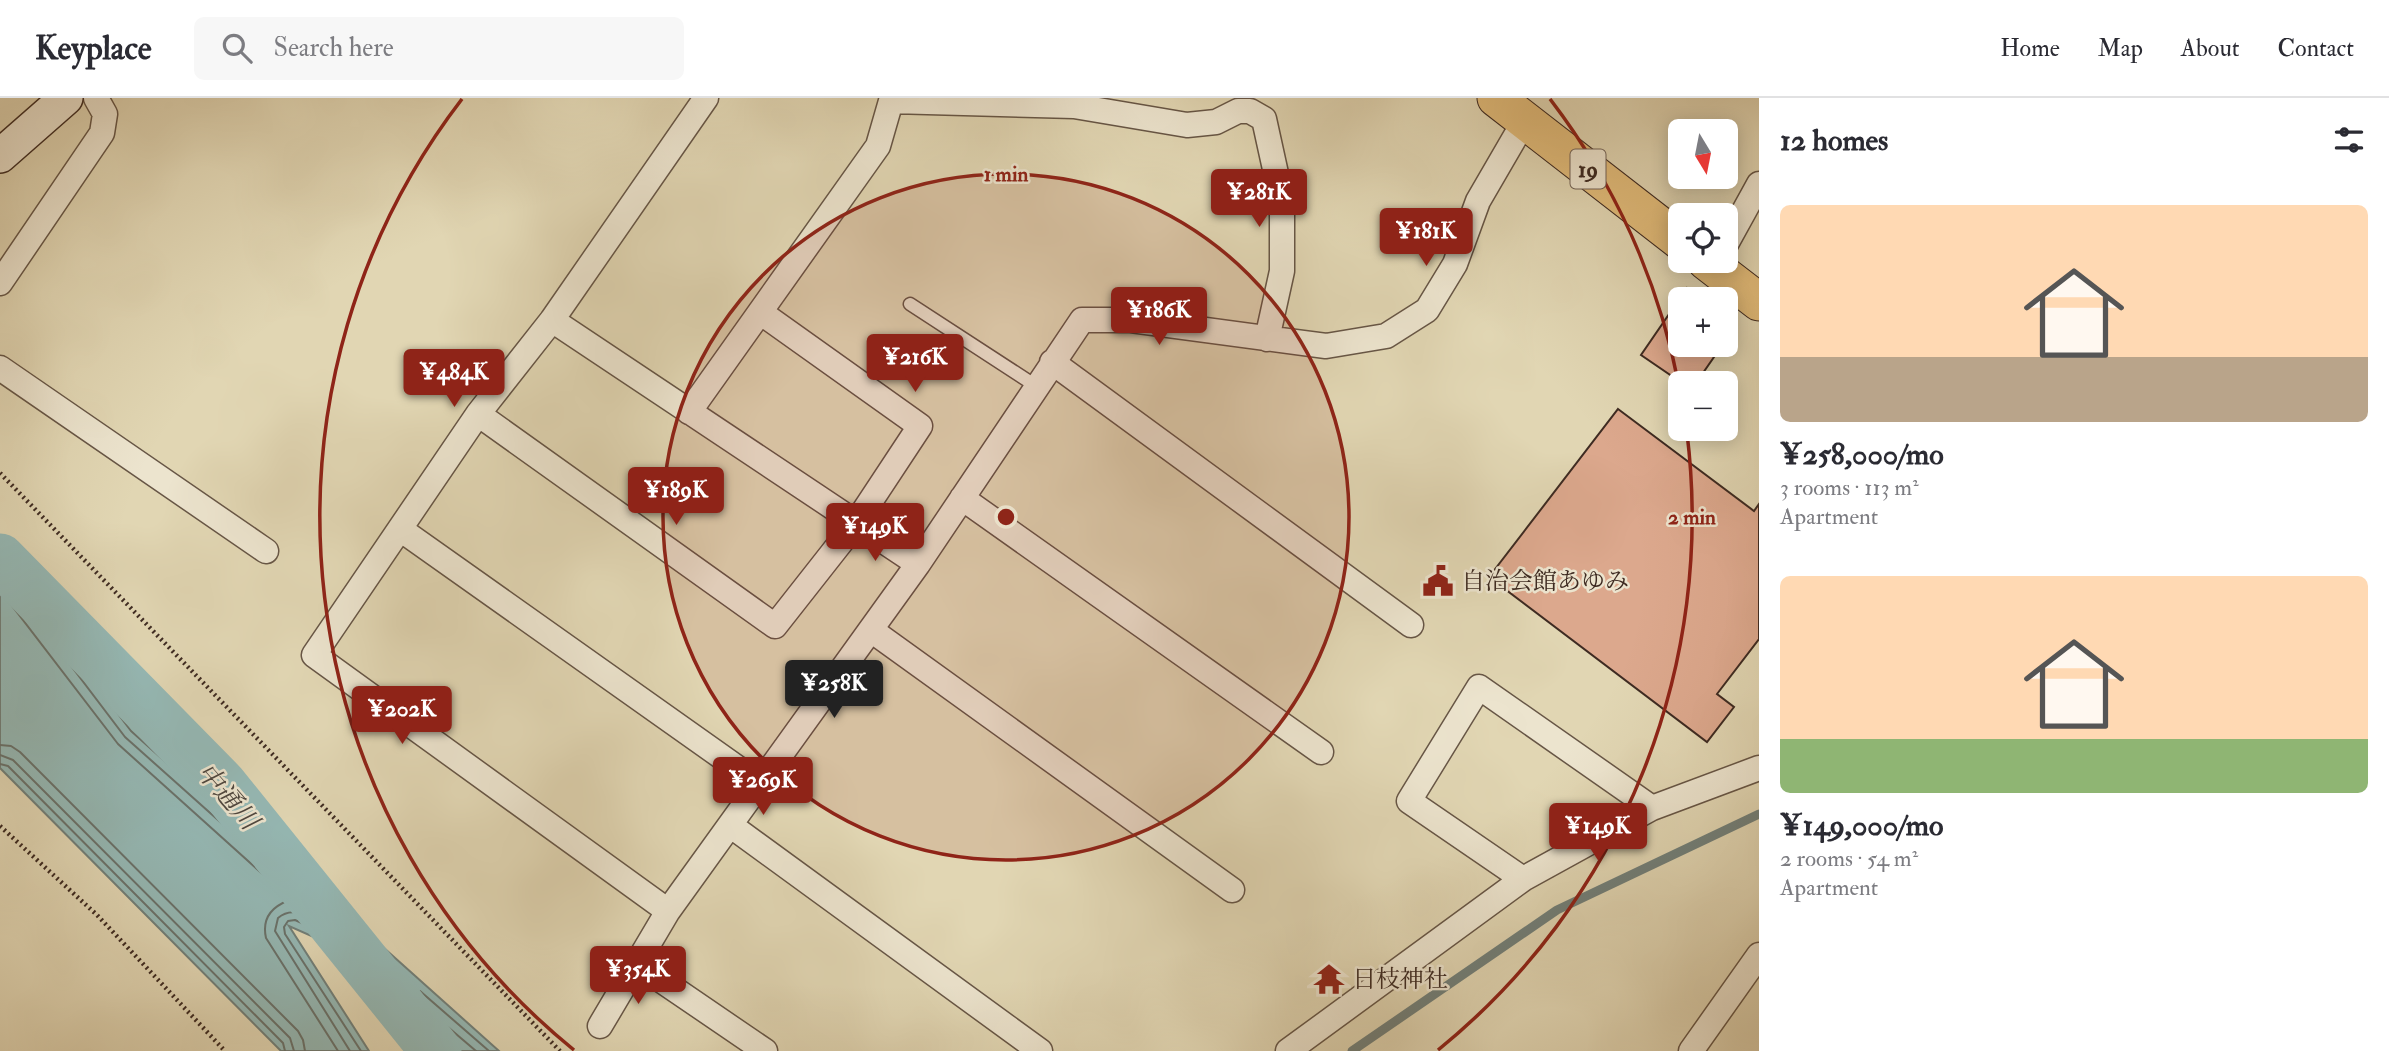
<!DOCTYPE html>
<html lang="en">
<head>
<meta charset="utf-8">
<style>
  :root { --surface:#fff; --page:#f7f7f7; --text:#2b2b33; --muted:#7c7c81; --line:#e1e1e2; --accent:#8f2418 }
  body { margin:0; font-family:"IM FELL Double Pica","Noto Serif JP",serif; background:var(--page); color:var(--text); height:100vh; display:flex; flex-direction:column; font-size:26px; white-space:nowrap }
  * { box-sizing:border-box; margin:0 }
  p { font-size:23px; color:var(--muted) }
  .icon { flex:none; width:38px; height:38px; fill:none; stroke:currentColor; stroke-width:2; stroke-linecap:round; stroke-linejoin:round }
  .map { position:relative; flex:1; overflow:hidden }
  .sheet { display:flex; flex-direction:column; background:var(--surface); width:630px }
  .sheet>* { flex:none }
  .needle { width:46px; rotate:170deg }
  .controls { position:absolute; left:1668px; top:21px; display:grid; gap:14px }
  .controls a { display:grid; place-items:center; width:70px; height:70px; border-radius:10px; background:var(--surface); box-shadow:0 4px 18px #0003; font-size:35px }
  .price { position:absolute; translate:-50% -60px; padding:0 16px; border-radius:7px; background:var(--accent); color:#fff; font-size:23px; line-height:46px; filter:drop-shadow(0 2px 4px #0008) }
  .price::after { content:''; position:absolute; left:50%; top:42px; width:21px; height:16px; margin-left:-10px; background:inherit; clip-path:polygon(0 0,100% 0,50% 100%) }
  .price.selected { background:#222; color:#fff }
  ul { padding:0; list-style:none }
  li { display:grid; align-content:center; gap:14px; height:371px; padding:0 21px }
  li span { display:grid; place-items:center; height:217px; border-radius:10px; color:#555 }
  li>.icon { margin-inline-start:auto }
  span .icon { width:126px; height:126px; fill:#fffc; stroke-width:1 }
  li b { font-size:30px }
  h2 { display:flex; justify-content:space-between; align-items:center; height:84px; padding:0 21px; font-size:30px }
  header { display:flex; align-items:center; gap:42px; box-sizing:border-box; height:98px; padding:0 35px; background:var(--surface); border-bottom:2px solid var(--line) }
  header strong { font-size:33px }
  nav { display:flex; gap:38px; margin-inline-start:auto; font-size:24px }
  .search { width:490px; height:63px; background:var(--page); display:flex; align-items:center; gap:18px; box-sizing:border-box; padding:0 24px; border-radius:10px; color:var(--muted); font-size:26px }
  main { display:flex; flex:1; min-height:0 }
  .map>svg:first-child { display:block }
  .water { fill:#95b8b4; stroke:#72807a; stroke-width:2 }
  .lines { fill:none; stroke-linecap:round; stroke-linejoin:round }
  .shore { stroke:#6a726b; stroke-width:2 }
  .stream { stroke:#72807a; stroke-width:9 }
  .river { stroke:#95b8b4; stroke-width:51 }
  .building { fill:#dca88d; stroke:#3e2b22; stroke-width:2 }
  .lane-casing { stroke:#675646; stroke-width:15 }
  .street-casing { stroke:#675646; stroke-width:27 }
  .secondary-casing { stroke:#3e2b22; stroke-width:36 }
  .primary-casing { stroke:#3e2b22; stroke-width:39 }
  .path { stroke:#3e2b22; stroke-width:4.5; stroke-dasharray:2 3.5; stroke-linecap:butt }
  .lane { stroke:#ece4ce; stroke-width:12 }
  .street { stroke:#ece4ce; stroke-width:24 }
  .secondary { stroke:#ece4ce; stroke-width:33 }
  .primary { stroke:#e0bb7a; stroke-width:37 }
  .ring { fill:none; stroke:#8f2418; stroke-width:3.5 }
  .labels { text-anchor:middle; stroke-width:5; stroke-linejoin:round; paint-order:stroke }
  .shield { fill:#ece4ce; stroke:#726256; stroke-width:2 }
  .shield-label { font-size:23px; font-weight:bold; fill:#3e2b22 }
  .poi-label { font-size:24px; fill:#3e2b22; stroke:#ece4ce; text-anchor:start }
  .water-label { font-size:26px; font-style:italic; fill:#4f473f; stroke:#ece4ce }
  .centre { fill:#8f2418; stroke:#ece4ce; stroke-width:3.5 }
  .ring-label { font-size:21px; text-anchor:middle; font-weight:bold; fill:#8f2418; stroke:#ece4ce; stroke-width:5; stroke-linejoin:round; paint-order:stroke }
</style>
</head>
<body>
<header>
<strong>Keyplace</strong>
<div class="search"><svg class="icon" aria-label="search" viewBox="0 0 24 24"><circle cx="10" cy="10" r="6"/><path d="M15 15l6 6"/></svg>Search here</div>
<nav><a>Home</a><a>Map</a><a>About</a><a>Contact</a></nav>
</header>
<main>
<div class="map">
<svg width="1759" height="953" viewBox="0 0 1759 953">
  <rect width="100%" height="100%" fill="#e1d6b3"/>
  <filter id="stains"><feTurbulence type="fractalNoise" baseFrequency=".00286" numOctaves="4"/><feColorMatrix values="0 0 0 0 .2 0 0 0 0 .09 0 0 0 0 .02 0 0 0 .5 -.17"/></filter>
  <radialGradient id="worn" r=".72"><stop offset=".6" stop-color="#630" stop-opacity="0"/><stop offset="1" stop-color="#630" stop-opacity=".3"/></radialGradient>
  <!-- water -->
  <path class="water" d="M0 448 136 628 499 953H432L402 878 289 828 369 953H281L0 670Z"/>
  <g class="lines">
    <!-- shore -->
    <path class="shore" d="M0 460 131 633 375 851V855L371 856 295 822 288 823 284 829 285 836 361 953
      M0 474 125 639 328 820V824L325 826C309 819 293 807 278 820L275 833 350 953
      M0 492 118 646 287 798V803C270 810 262 822 266 840L338 953
      M0 647 11 648 20 654 298 933 303 942 305 953
      M0 657 13 662 290 940 294 953
      M0 666 8 668 283 945 285 953
      M438 953 417 897 420 893 489 953
      M446 953 439 928 442 924 476 953"/>
    <!-- stream -->
    <path class="stream" d="M1352 953 1557 812 1759 716"/>
    <!-- river -->
    <path class="river" d="M0 461 221 686 436 953"/>
  </g>
  <!-- building -->
  <path class="building" d="M1687 190 1702 201H1680V247H1696L1714 259 1696 285H1682L1641 257Z
    M1618 311 1754 413 1759 406V541L1717 596 1734 609 1707 644 1489 479Z"/>
  <g class="lines">
    <defs>
      <path id="lane" d="M910 206 1036 288"/>
      <path id="street" d="M892 0 891 3 1074 8 1187 27 1216 24 1238 13H1250L1264 21 1282 103V173L1267 241
        M1726 146 1759 86
        M0 185 102 35 105 16 96 0
        M552 222 918 466
        M1052 264 1411 527
        M0 270 266 453
        M689 314 878 48 891 3
        M478 316 775 528 856 425 920 328 760 214
        M962 400 1321 654
        M400 431 760 686
        M871 532 1232 792
        M730 727 1040 953
        M1523 781 1409 703 1479 589 1652 710
        M668 813 314 557 478 316 552 222 706 0
        M636 865 765 953
        M600 928 668 813 918 466 1082 222H1131L1326 248 1386 238 1427 212 1455 166 1478 103 1525 22
        M1288 953 1523 781 1652 710 1759 670
        M1691 953 1759 857"/>
      <path id="secondary" d="M0 58 66 0"/>
      <path id="primary" d="M1496 0 1680 143
        M1706 163 1759 204"/>
    </defs>
    <!-- lane casing -->
    <use href="#lane" class="lane-casing"/>
    <!-- street casing -->
    <use href="#street" class="street-casing"/>
    <!-- secondary casing -->
    <use href="#secondary" class="secondary-casing"/>
    <!-- primary casing -->
    <use href="#primary" class="primary-casing"/>
    <!-- path -->
    <path class="path" d="M0 375 560 953
      M0 728 97 817 225 953"/>
    <!-- lane -->
    <use href="#lane" class="lane"/>
    <!-- street -->
    <use href="#street" class="street"/>
    <!-- secondary -->
    <use href="#secondary" class="secondary"/>
    <!-- primary -->
    <use href="#primary" class="primary"/>
  </g>
  <!-- distance rings -->
  <circle cx="1006" cy="419" r="343" fill="#8f2418" fill-opacity=".12"/>
  <g class="ring">
    <circle cx="1006" cy="419" r="343"/>
    <path d="M574 952A686 686 0 0 1 462 1M1550 1A686 686 0 0 1 1679 288M1687 335A686 686 0 0 1 1438 952"/>
  </g>
  <!-- icons -->
  <defs>
    <symbol id="civic-bare" viewBox="-9 -9 18 18"><path d="M-.6-6.5H3V-4.5H.6V-3L4-1V1h2V6H-6V1h2V-1L-.6-3ZM-1.2 2.5V6h2.4V2.5Z" fill="#8f2418" stroke="#ece4ce" stroke-width="2.5" paint-order="stroke"/></symbol>
    <symbol id="temple-bare" viewBox="-9 -9 18 18"><path d="M0-6L5-2H3V0L6.5 2.5H4V6H1.5V3h-3V6H-4V2.5H-6.5L-3 0V-2H-5Z" fill="#8f2418" stroke="#ece4ce" stroke-width="2.5" paint-order="stroke"/></symbol>
  </defs>
  <g fill-rule="evenodd">
    <use href="#civic-bare" x="1416" y="461" width="44" height="44"/>
    <use href="#temple-bare" x="1307" y="859" width="44" height="44"/>
  </g>
  <g class="labels">
    <!-- shield labels -->
    <rect class="shield" x="1570.5" y="51.5" width="35" height="39" rx="5"/>
    <g class="shield-label">
      <text x="1588" y="79">19</text>
    </g>
    <!-- poi labels -->
    <g class="poi-label">
      <text x="1461" y="491">自治会館あゆみ</text>
      <text x="1352" y="889">日枝神社</text>
    </g>
    <!-- water labels -->
    <g class="water-label">
      <text transform="translate(228 698) rotate(49)" y="9">中通川</text>
    </g>
  </g>
  <circle cx="1006" cy="419" r="10" class="centre"/>
  <g class="ring-label">
    <text x="1006" y="83">1 min</text>
    <text x="1692" y="426">2 min</text>
  </g>
  <rect width="100%" height="100%" filter="url(#stains)"/>
  <rect width="100%" height="100%" fill="url(#worn)"/>
</svg>
<div class="controls">
<a><svg class="needle" viewBox="-14 -14 28 28"><path d="M0-13l5 13h-10z" fill="#e53935"/><path d="M0 13l5-13h-10z" fill="#7c7c81"/></svg></a>
<a><svg class="icon" aria-label="locate" viewBox="0 0 24 24"><circle cx="12" cy="12" r="6"/><path d="M12 2v4M12 18v4M2 12h4M18 12h4"/></svg></a>
<a>+</a>
<a>−</a>
</div>
<b class="price" style="left:1259px;top:131px">¥281K</b>
<b class="price" style="left:1426px;top:170px">¥181K</b>
<b class="price" style="left:1159px;top:249px">¥186K</b>
<b class="price" style="left:915px;top:296px">¥216K</b>
<b class="price" style="left:454px;top:311px">¥484K</b>
<b class="price" style="left:676px;top:429px">¥189K</b>
<b class="price" style="left:875px;top:465px">¥149K</b>
<b class="price selected" style="left:834px;top:622px">¥258K</b>
<b class="price" style="left:402px;top:648px">¥202K</b>
<b class="price" style="left:763px;top:719px">¥269K</b>
<b class="price" style="left:1598px;top:765px">¥149K</b>
<b class="price" style="left:638px;top:908px">¥354K</b>
</div>
<section class="sheet">
<h2>12 homes<svg class="icon" aria-label="filters" viewBox="0 0 24 24"><path d="M4 7h16M4 17h16"/><circle cx="9" cy="7" r="2"/><circle cx="15" cy="17" r="2"/></svg></h2>
<ul>
<li><span style="background:linear-gradient(#ffd9b3 70%,#b9a48a 0)"><svg class="icon" aria-label="home" viewBox="0 0 24 24"><path d="M3 11l9-7 9 7M6 9v11h12V9"/></svg></span><div><b>¥258,000/mo</b><p>3 rooms · 113 m²</p><p>Apartment</p></div></li>
<li><span style="background:linear-gradient(#ffd9b3 75%,#8fb573 0)"><svg class="icon" aria-label="home" viewBox="0 0 24 24"><path d="M3 11l9-7 9 7M6 9v11h12V9"/></svg></span><div><b>¥149,000/mo</b><p>2 rooms · 54 m²</p><p>Apartment</p></div></li>
</ul>
</section>
</main>
</body>
</html>
